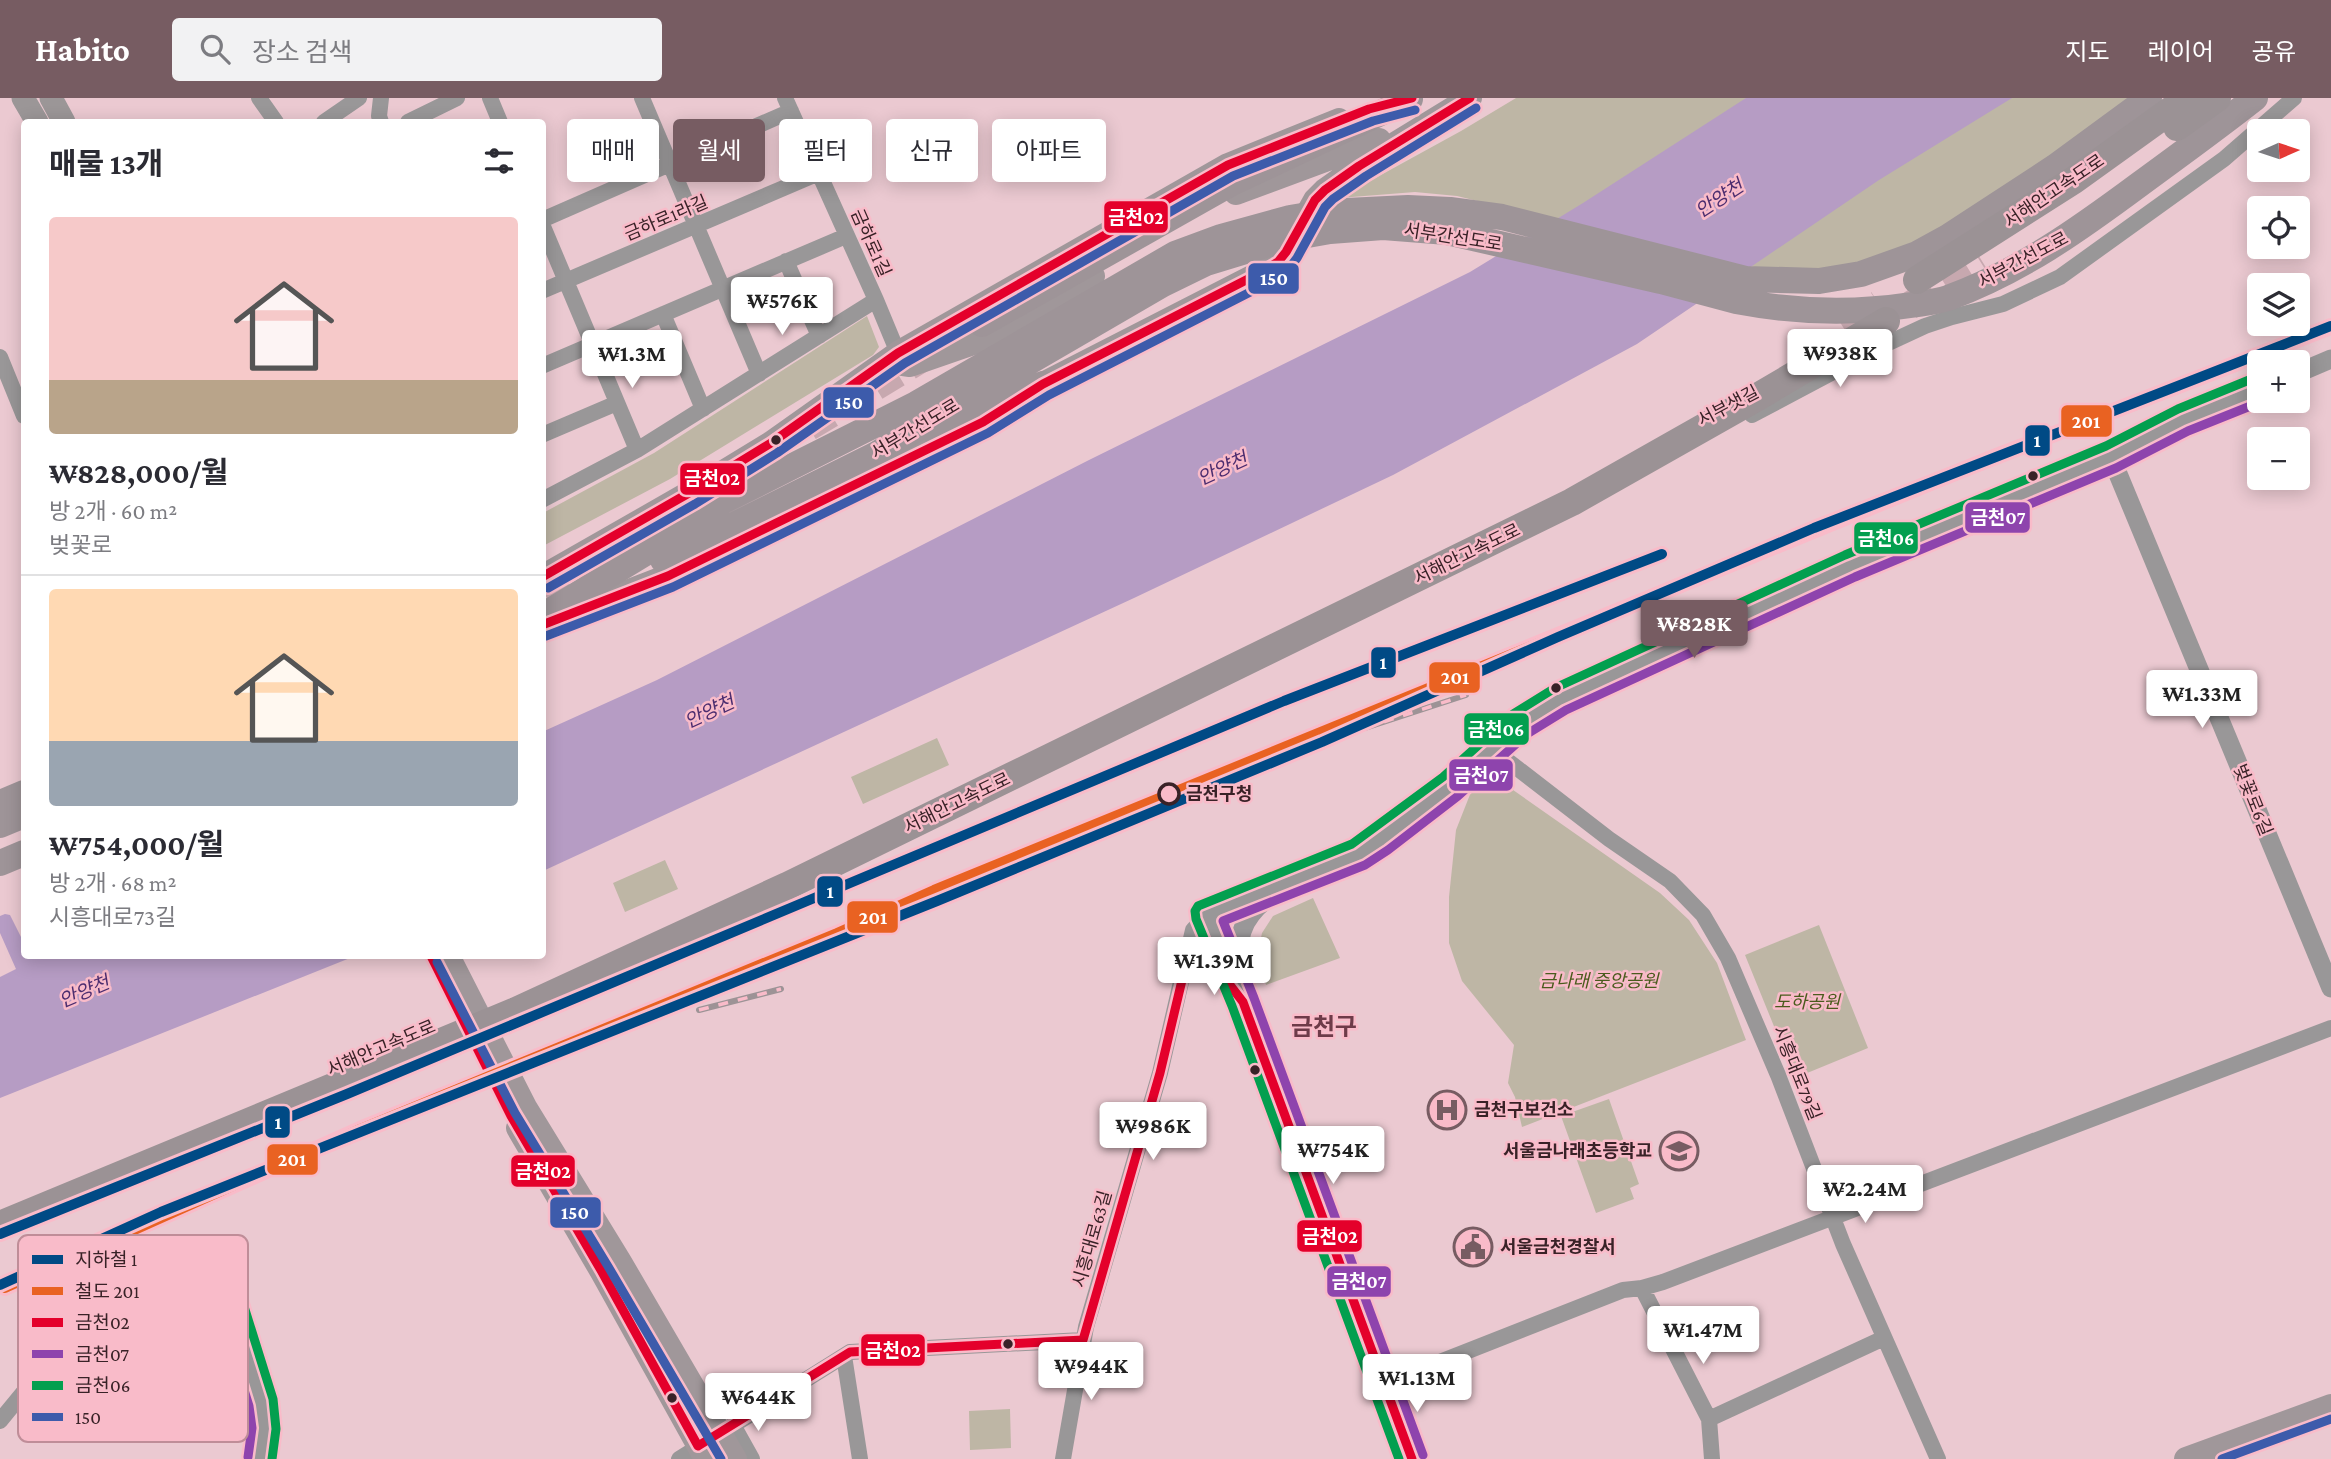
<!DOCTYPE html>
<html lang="ko">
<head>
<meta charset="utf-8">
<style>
  :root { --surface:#fff; --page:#f2f2f3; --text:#2b2b33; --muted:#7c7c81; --line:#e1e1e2; --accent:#775c62 }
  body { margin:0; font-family:"Crimson Pro","Noto Sans KR",serif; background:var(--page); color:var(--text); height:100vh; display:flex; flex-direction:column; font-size:26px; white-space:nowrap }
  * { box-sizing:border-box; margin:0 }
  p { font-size:23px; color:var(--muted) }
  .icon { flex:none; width:38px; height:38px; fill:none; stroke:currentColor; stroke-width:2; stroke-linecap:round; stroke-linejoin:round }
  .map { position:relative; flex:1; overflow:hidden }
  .panel { position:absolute; left:21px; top:21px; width:525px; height:840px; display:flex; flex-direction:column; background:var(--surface); border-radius:7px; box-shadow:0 4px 18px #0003 }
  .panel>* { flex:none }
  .banner { position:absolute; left:567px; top:21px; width:665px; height:63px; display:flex; gap:14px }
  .needle { width:46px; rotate:87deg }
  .buttons { position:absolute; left:2247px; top:21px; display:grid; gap:14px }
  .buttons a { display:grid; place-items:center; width:63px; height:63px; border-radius:7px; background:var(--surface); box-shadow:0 4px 18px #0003; font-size:35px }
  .price { position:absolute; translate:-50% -60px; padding:0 16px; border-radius:7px; background:#fff; color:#222; font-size:23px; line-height:46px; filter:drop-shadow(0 2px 4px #0008) }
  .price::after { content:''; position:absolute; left:50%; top:42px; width:21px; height:16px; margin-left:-10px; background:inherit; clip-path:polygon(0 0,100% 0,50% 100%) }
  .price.current { background:var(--accent); color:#fff }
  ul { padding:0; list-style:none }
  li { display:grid; align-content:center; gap:14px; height:371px; padding:0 28px }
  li+li { border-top:2px solid var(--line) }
  li span { display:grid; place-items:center; height:217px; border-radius:7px; color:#555 }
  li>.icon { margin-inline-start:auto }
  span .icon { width:126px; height:126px; fill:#fffc; stroke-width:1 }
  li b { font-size:30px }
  h2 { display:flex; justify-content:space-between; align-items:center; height:84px; padding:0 28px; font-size:30px }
  .tag { padding:0 24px; border-radius:7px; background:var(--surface); box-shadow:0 4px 18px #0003; font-size:24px; line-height:63px }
  .tag.current { background:var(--accent); color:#fff }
  header { display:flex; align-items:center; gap:42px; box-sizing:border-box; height:98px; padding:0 35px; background:var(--accent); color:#fff }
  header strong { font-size:33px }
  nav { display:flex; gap:38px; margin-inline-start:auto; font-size:24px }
  .search { width:490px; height:63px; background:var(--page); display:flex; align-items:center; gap:18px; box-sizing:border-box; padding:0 24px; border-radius:7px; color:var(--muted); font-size:26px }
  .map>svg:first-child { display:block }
  .green { fill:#beb6a5 }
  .water { fill:#b69cc4 }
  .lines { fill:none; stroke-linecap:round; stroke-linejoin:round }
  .trunk-tunnel { stroke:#c7a8af; stroke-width:26; stroke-dasharray:26 13; stroke-linecap:butt }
  .motorway-tunnel { stroke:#c7a8af; stroke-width:28; stroke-dasharray:28 14; stroke-linecap:butt }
  .minor { stroke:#999798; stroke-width:16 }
  .tertiary { stroke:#999798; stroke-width:19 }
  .secondary { stroke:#9b9697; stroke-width:23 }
  .primary { stroke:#a0979a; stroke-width:24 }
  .trunk { stroke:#9e9498; stroke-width:26 }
  .motorway { stroke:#9b9295; stroke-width:28 }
  .rail-casing { stroke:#9d9396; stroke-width:6 }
  .rail { stroke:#f9bbc9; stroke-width:3.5; stroke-dasharray:10; stroke-linecap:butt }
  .bus-1-casing { stroke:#f9bbc9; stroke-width:14 }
  .bus-2-casing { stroke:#f9bbc9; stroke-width:14 }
  .bus-3-casing { stroke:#f9bbc9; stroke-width:14 }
  .bus-4-casing { stroke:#f9bbc9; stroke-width:14 }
  .bus-1 { stroke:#e4002b; stroke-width:9 }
  .bus-2 { stroke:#8e44ad; stroke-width:9 }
  .bus-3 { stroke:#039f4f; stroke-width:9 }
  .bus-4 { stroke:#3d5bab; stroke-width:9 }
  .rail-1-casing { stroke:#f9bbc9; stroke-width:16 }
  .rail-1 { stroke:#e96222; stroke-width:10 }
  .metro-1-casing { stroke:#f9bbc9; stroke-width:16 }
  .metro-1 { stroke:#004a85; stroke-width:10 }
  .bus-dot { fill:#392227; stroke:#f9bbc9; stroke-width:2.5 }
  .stop-dot { fill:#f9bbc9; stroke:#392227; stroke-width:3.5 }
  .labels { text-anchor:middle; stroke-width:5; stroke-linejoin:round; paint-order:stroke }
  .street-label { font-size:18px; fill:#392227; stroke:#f9bbc9 }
  .stop-label { font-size:18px; font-weight:bold; fill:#392227; stroke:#f9bbc9; text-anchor:start }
  .park-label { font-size:18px; font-style:italic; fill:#4a5b1d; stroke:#f9bbc9 }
  .poi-label { font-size:18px; font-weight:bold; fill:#392227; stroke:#f9bbc9; text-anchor:start }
  .water-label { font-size:19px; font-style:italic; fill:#4c2d6f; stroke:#f9bbc9 }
  .district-label { font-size:24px; font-weight:bold; fill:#6e3b49; stroke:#f9bbc9 }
  .key { fill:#f9bbc9; stroke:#bf8d98; stroke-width:2 }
  .key-label { font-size:19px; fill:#392227 }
  .line-badge { stroke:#f9bbc9; stroke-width:2.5 }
  .badge-label { font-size:19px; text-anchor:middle; font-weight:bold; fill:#fff }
</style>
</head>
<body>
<header>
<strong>Habito</strong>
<div class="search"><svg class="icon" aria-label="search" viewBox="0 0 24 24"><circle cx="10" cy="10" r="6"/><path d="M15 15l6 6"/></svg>장소 검색</div>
<nav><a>지도</a><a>레이어</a><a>공유</a></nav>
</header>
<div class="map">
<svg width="2331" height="1361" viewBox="0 0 2331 1361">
  <rect width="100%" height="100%" fill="#ebc9d1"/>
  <!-- green -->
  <path class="green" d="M1516 0H2136L1906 154 1822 174 1766 171 1717 162 1457 98 1415 94 1339 100 1461 33Z
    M867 218 879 249 873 257 670 381 543 448V415L654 355Z
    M937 640 949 667 863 706 851 679Z
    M1503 685 1660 795 1689 822 1717 865 1746 942 1522 1029 1515 999 1508 985 1514 947 1462 883 1449 845V799L1456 732 1471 694 1488 686Z
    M665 762 678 791 625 814 613 785Z
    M1313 800 1340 860 1266 887 1257 859 1262 835 1273 818Z
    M1819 827 1868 950 1795 980 1745 857Z
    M1609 1001 1639 1086 1630 1090 1634 1101 1596 1115 1561 1018Z
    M1010 1311 1011 1350 970 1352 969 1313Z"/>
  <!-- water -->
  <path class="water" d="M1746 0H2012L1879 82 1637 246 1393 377 1134 500 543 773 542 634 657 582 1089 362 1470 174 1583 105Z
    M5 816 10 817 24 845V858H31L33 860 53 858H355L0 1000V879L16 871 0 835V818Z"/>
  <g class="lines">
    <!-- trunk-tunnel -->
    <path class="trunk-tunnel" d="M809 330 926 259
      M542 490 652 439"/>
    <!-- motorway-tunnel -->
    <path class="motorway-tunnel" d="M1909 208 1982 163
      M1843 229 1879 206"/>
    <!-- minor -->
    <path class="minor" d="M259 0 276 24
      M381 0 379 18 381 24
      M490 0 500 24
      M642 0 759 276
      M324 24 359 0
      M408 24 457 0
      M542 122 791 13
      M542 126 637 352
      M786 163 819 238
      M542 193 819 75
      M876 202 898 255
      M663 216 703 311
      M0 259 24 318
      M542 268 846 138
      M1752 317 1884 247 1925 228 1952 219 2003 206 2060 179 2224 61 2294 0
      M542 337 617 305
      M542 402 637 352 876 202 785 0
      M1491 650 1609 741 1670 783 1703 817 1728 860 1778 977 1843 1146 1938 1361
      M1642 1190 1709 1321 1712 1361
      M844 1258 860 1361
      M1384 1286 1623 1192 1642 1190 1663 1184 2331 930
      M1709 1321 1884 1240
      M0 1323 27 1290 78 1273 158 1222 215 1192 231 1207 261 1305 264 1330 260 1361
      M733 1327 752 1361
      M679 1361 850 1254 1083 1242
      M1063 1361 1086 1229 1160 975 1193 832 1207 816"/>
    <!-- tertiary -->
    <path class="tertiary" d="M2298 275 2331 261
      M2111 359 2331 890
      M1183 878C1196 846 1214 865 1228 884
      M1241 882C1237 841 1237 822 1273 796
      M1412 1361 1243 904 1207 816 1358 757 1381 742 1451 688 1520 626 1560 601 1850 468 2111 359 2183 322 2259 291"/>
    <!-- secondary -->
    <path class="secondary" d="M23 0 37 24
      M51 0 64 24"/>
    <!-- primary -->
    <path class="primary" d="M1236 95 1379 42
      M898 255 903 266 910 267 988 240 1093 178
      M1027 295 1043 286 1254 178 1278 164 1286 154 1315 102 1325 92 1359 68 1470 0
      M542 479 689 395 771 345 898 255 1228 67 1339 22
      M542 527 668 478 966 332
      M448 858 525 1009 620 1164 735 1361
      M518 1030 602 1174 706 1361
      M2186 1361 2331 1308"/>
    <!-- trunk -->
    <path class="trunk" d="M982 226 1232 85 1410 1
      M935 334 977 317 1043 286
      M689 395 713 393 731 384
      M652 439 916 306 1175 156 1221 139 1290 120 1326 114 1408 110 1450 112 1502 119 1746 181 1819 183 1861 176 1917 156 1948 139 2055 69 2149 0
      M663 462 875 357 965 301 1163 186 1206 165 1285 141 1330 133 1383 129 1447 134 1661 183 1736 203C1794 214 1852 216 1911 207 1923 205 1936 204 1948 200 2021 173 2078 132 2140 86 2178 58 2217 30 2255 0
      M542 518 652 451 676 439
      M0 705 24 695
      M0 727 24 717
      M0 765 24 755"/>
    <!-- motorway -->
    <path class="motorway" d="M2177 29 2217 0
      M1917 182 2074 82 2188 0
      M0 1127 516 913 787 788 1572 404 1754 301 1886 223"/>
    <defs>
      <path id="rail" d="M1365 630 1466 597
        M699 912 781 891"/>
    </defs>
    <!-- rail casing -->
    <use href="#rail" class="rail-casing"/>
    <!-- rail -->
    <use href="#rail" class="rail"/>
    <defs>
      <path id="bus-1" d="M542 479 689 395 771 345 898 255 1228 67 1369 11 1412 0
        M542 527 668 478 983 324 1043 286 1254 178 1278 164 1286 154 1315 102 1325 92 1359 68 1470 0
        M431 858 511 1018 602 1174 698 1348 850 1254 1083 1242
        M1083 1242 1160 975 1183 878C1190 864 1198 859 1213 865L1243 904 1412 1361"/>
      <path id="bus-2" d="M207 1201 220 1214 249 1308 252 1330 248 1359
        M1423 1357 1254 900 1223 823 1365 767 1388 752 1458 698 1527 636 1566 612 1855 479 2116 370 2188 333 2263 303"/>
      <path id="bus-3" d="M223 1183 242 1202 273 1301 276 1331 272 1361
        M1399 1361 1232 908 1196 821 1195 813 1198 808 1352 746 1443 679 1513 616 1555 590 1845 457 2106 348 2178 311 2254 280"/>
      <path id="bus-4" d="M548 490 695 406 777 355 905 265 1233 78 1373 23 1415 12
        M546 538 673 489 988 335 1049 297 1260 189 1288 172 1297 160 1325 109 1333 101 1366 78 1476 10
        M437 864 515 1015 609 1170 721 1361
        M2222 1361 2331 1321"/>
    </defs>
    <!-- bus-1 casing -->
    <use href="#bus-1" class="bus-1-casing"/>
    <!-- bus-2 casing -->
    <use href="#bus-2" class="bus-2-casing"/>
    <!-- bus-3 casing -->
    <use href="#bus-3" class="bus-3-casing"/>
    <!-- bus-4 casing -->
    <use href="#bus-4" class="bus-4-casing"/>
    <!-- bus-1 -->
    <use href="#bus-1" class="bus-1"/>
    <!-- bus-2 -->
    <use href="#bus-2" class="bus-2"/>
    <!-- bus-3 -->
    <use href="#bus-3" class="bus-3"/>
    <!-- bus-4 -->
    <use href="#bus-4" class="bus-4"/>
    <defs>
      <path id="rail-1" d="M5 1190 360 1031 837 835 934 792 1999 357 2331 229"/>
    </defs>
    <!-- rail-1 casing -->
    <use href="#rail-1" class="rail-1-casing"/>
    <!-- rail-1 -->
    <use href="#rail-1" class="rail-1"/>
    <defs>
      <path id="metro-1" d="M0 1136 347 996 1284 603 1662 456
        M0 1187 161 1114 937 803 1322 644 1558 539 1814 430 2331 228"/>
    </defs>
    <!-- metro-1 casing -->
    <use href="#metro-1" class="metro-1-casing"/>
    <!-- metro-1 -->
    <use href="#metro-1" class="metro-1"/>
  </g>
  <!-- icons -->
  <defs>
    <symbol id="hospital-ring" viewBox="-11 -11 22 22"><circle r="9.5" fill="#f9bbc9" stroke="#775c62" stroke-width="1.5"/><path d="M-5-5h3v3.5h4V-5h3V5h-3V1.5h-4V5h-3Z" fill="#775c62"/></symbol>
    <symbol id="school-ring" viewBox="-11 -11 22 22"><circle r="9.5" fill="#f9bbc9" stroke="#775c62" stroke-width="1.5"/><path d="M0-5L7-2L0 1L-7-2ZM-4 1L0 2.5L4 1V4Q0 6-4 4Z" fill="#775c62"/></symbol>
    <symbol id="civic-ring" viewBox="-11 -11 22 22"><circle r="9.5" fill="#f9bbc9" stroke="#775c62" stroke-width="1.5"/><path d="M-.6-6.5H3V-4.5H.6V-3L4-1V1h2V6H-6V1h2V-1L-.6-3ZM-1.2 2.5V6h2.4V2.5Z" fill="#775c62"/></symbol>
  </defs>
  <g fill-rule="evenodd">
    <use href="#hospital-ring" x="1425" y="990" width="44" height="44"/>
    <use href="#school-ring" x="1657" y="1031" width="44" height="44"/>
    <use href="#civic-ring" x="1451" y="1127" width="44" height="44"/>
  </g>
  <!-- markers -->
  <g class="bus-dot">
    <circle cx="776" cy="342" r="6"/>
    <circle cx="2033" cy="378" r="6"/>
    <circle cx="1556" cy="590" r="6"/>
    <circle cx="1255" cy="972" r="6"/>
    <circle cx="1008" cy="1246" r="6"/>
    <circle cx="672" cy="1300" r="6"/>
  </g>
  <circle class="stop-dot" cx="1169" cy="696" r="10"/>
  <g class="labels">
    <!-- street labels -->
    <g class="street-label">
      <text transform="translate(2054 93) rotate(-34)" y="6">서해안고속도로</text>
      <text transform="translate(666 120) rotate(-23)" y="6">금하로1라길</text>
      <text transform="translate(1453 139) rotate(9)" y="6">서부간선도로</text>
      <text transform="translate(871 145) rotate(66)" y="6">금하로1길</text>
      <text transform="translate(2023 162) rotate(-28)" y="6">서부간선도로</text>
      <text transform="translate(1728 308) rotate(-28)" y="6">서부샛길</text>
      <text transform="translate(915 331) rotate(-31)" y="6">서부간선도로</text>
      <text transform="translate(1467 456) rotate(-26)" y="6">서해안고속도로</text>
      <text transform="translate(2253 702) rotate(68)" y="6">벚꽃로6길</text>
      <text transform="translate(957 705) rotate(-26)" y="6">서해안고속도로</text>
      <text transform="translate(381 950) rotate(-23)" y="6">서해안고속도로</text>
      <text transform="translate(1797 975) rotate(68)" y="6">시흥대로79길</text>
      <text transform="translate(1092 1141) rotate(-74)" y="6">시흥대로63길</text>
    </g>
    <!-- stop labels -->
    <g class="stop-label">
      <text x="1186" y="702">금천구청</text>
    </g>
    <!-- park labels -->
    <g class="park-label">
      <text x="1599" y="889">금나래 중앙공원</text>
      <text x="1807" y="910">도하공원</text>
    </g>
    <!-- poi labels -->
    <g class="poi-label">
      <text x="1474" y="1018">금천구보건소</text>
      <text x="1652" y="1059" text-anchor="end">서울금나래초등학교</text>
      <text x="1500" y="1155">서울금천경찰서</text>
    </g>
    <!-- water labels -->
    <g class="water-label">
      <text transform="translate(1719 100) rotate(-33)" y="7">안양천</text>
      <text transform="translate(1222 370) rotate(-25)" y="7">안양천</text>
      <text transform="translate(709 613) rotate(-25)" y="7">안양천</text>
      <text transform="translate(84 893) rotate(-23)" y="7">안양천</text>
    </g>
    <!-- district labels -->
    <g class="district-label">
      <text x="1324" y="937">금천구</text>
    </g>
  </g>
  <!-- legend -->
  <rect x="18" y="1137" width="230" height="207" rx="10" class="key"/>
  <rect x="32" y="1157" width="31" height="9" fill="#004a85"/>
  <rect x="32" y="1189" width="31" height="8" fill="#e96222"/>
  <rect x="32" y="1220" width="31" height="9" fill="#e4002b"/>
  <rect x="32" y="1252" width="31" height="8" fill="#8e44ad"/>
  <rect x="32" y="1283" width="31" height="9" fill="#039f4f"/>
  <rect x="32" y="1315" width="31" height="8" fill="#3d5bab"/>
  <g class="key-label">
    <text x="75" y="1168">지하철 1</text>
    <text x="75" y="1200">철도 201</text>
    <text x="75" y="1231">금천02</text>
    <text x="75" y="1263">금천07</text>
    <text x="75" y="1294">금천06</text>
    <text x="75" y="1326">150</text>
  </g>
  <g class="line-badge">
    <rect x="1103" y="102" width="66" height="34" rx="7" fill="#e4002b"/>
    <rect x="1247" y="164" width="53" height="33" rx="7" fill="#3d5bab"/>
    <rect x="822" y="288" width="53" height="33" rx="7" fill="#3d5bab"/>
    <rect x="2060" y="306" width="53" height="34" rx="7" fill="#e96222"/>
    <rect x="2024" y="326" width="27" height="33" rx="7" fill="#004a85"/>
    <rect x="679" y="364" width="67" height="34" rx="7" fill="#e4002b"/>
    <rect x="1964" y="403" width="67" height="33" rx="7" fill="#8e44ad"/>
    <rect x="1853" y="423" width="66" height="34" rx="7" fill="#039f4f"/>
    <rect x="1370" y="548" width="27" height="33" rx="7" fill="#004a85"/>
    <rect x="1428" y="563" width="53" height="33" rx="7" fill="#e96222"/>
    <rect x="1463" y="614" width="67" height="34" rx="7" fill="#039f4f"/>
    <rect x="1448" y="660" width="66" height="34" rx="7" fill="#8e44ad"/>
    <rect x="816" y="777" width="28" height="33" rx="7" fill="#004a85"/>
    <rect x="846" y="802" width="53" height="34" rx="7" fill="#e96222"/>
    <rect x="264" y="1007" width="27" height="34" rx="7" fill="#004a85"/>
    <rect x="266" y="1045" width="53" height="33" rx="7" fill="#e96222"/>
    <rect x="510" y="1056" width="66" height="34" rx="7" fill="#e4002b"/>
    <rect x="549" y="1098" width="53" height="33" rx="7" fill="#3d5bab"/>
    <rect x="1296" y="1121" width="67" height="34" rx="7" fill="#e4002b"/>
    <rect x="1326" y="1167" width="66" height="33" rx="7" fill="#8e44ad"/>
    <rect x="860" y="1235" width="66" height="34" rx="7" fill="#e4002b"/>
  </g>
  <g class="badge-label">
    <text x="1136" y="126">금천02</text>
    <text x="1274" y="187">150</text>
    <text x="849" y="311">150</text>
    <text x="2086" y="330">201</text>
    <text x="2037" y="349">1</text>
    <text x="712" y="387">금천02</text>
    <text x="1998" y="426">금천07</text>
    <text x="1886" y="447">금천06</text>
    <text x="1383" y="571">1</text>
    <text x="1455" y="586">201</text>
    <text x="1496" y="638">금천06</text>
    <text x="1481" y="684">금천07</text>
    <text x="830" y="800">1</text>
    <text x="873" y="826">201</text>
    <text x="278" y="1031">1</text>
    <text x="292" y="1068">201</text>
    <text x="543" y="1080">금천02</text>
    <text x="575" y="1121">150</text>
    <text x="1330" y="1145">금천02</text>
    <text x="1359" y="1190">금천07</text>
    <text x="893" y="1259">금천02</text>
  </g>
</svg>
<div class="buttons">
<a><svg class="needle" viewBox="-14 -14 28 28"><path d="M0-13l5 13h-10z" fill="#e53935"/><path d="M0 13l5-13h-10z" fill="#7c7c81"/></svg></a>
<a><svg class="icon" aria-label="locate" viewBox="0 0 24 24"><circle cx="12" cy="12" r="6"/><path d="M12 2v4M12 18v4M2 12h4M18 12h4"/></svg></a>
<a><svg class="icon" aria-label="layers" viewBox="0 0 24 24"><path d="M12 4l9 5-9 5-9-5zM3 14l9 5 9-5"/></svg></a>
<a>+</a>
<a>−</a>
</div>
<b class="price" style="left:782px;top:239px">₩576K</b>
<b class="price" style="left:1840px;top:291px">₩938K</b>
<b class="price" style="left:632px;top:292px">₩1.3M</b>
<b class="price current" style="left:1694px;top:562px">₩828K</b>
<b class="price" style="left:2202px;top:632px">₩1.33M</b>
<b class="price" style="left:1214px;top:899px">₩1.39M</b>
<b class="price" style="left:1153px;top:1064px">₩986K</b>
<b class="price" style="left:1333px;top:1088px">₩754K</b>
<b class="price" style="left:1865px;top:1127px">₩2.24M</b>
<b class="price" style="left:1703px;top:1268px">₩1.47M</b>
<b class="price" style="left:1091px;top:1304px">₩944K</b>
<b class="price" style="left:1417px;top:1316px">₩1.13M</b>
<b class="price" style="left:758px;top:1335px">₩644K</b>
<div class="banner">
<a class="tag">매매</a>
<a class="tag current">월세</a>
<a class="tag">필터</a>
<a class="tag">신규</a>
<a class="tag">아파트</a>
</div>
<section class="panel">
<h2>매물 13개<svg class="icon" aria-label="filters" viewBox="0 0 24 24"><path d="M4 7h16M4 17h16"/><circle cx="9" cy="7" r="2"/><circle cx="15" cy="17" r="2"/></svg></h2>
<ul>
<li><span style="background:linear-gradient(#f6c9c9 75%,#b9a48a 0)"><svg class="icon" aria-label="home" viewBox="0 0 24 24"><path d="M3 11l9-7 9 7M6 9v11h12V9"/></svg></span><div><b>₩828,000/월</b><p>방 2개 · 60 m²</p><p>벚꽃로</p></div></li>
<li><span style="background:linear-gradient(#ffd9b3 70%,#9aa5b1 0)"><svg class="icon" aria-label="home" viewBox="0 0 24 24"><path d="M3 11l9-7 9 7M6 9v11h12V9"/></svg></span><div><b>₩754,000/월</b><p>방 2개 · 68 m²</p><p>시흥대로73길</p></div></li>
</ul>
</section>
</div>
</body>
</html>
